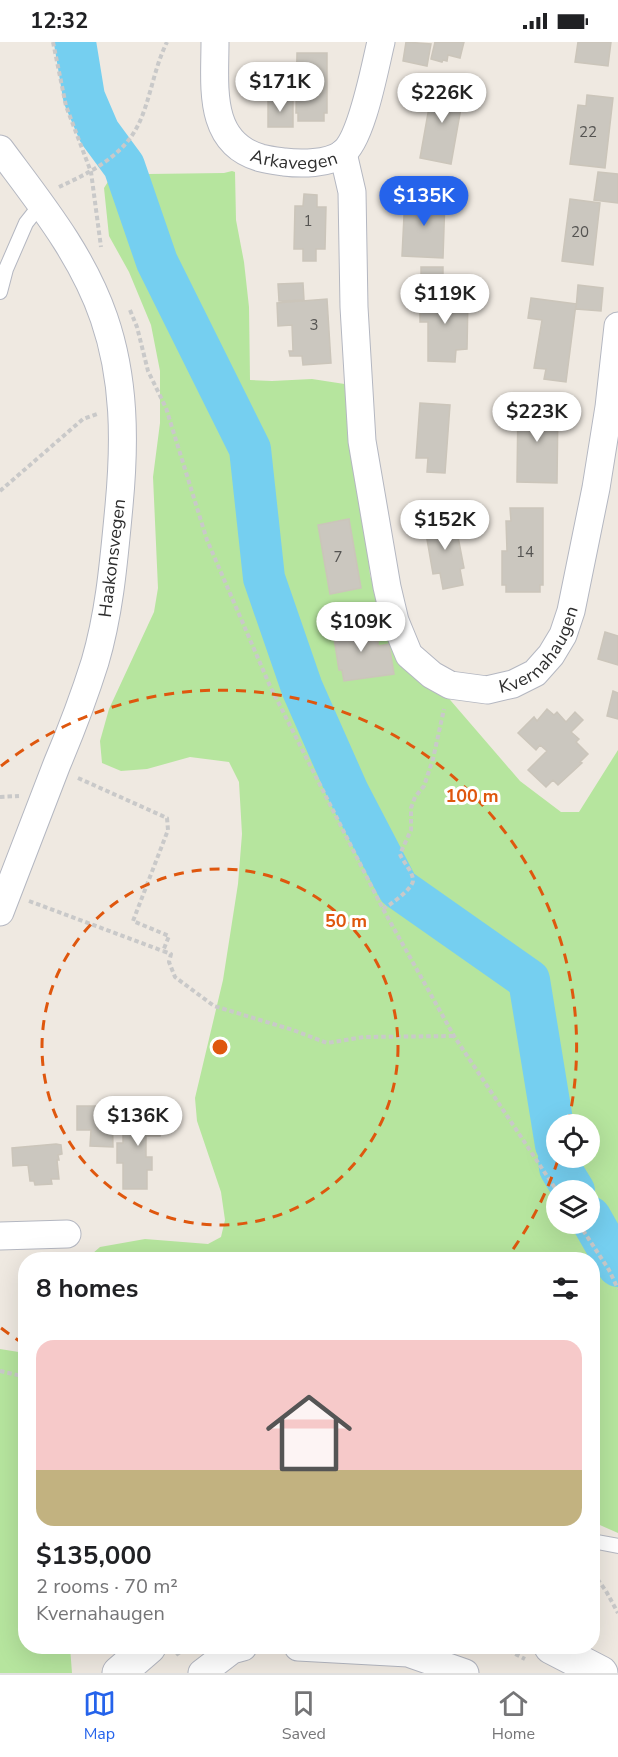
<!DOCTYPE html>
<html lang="en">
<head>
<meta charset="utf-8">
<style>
  :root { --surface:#fff; --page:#f6f6f6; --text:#202124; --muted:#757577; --line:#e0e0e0; --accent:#2563eb }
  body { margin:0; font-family:"Nunito Sans",sans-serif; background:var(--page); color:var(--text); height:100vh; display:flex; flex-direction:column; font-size:22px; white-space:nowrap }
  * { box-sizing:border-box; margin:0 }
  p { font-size:20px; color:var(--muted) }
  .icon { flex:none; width:33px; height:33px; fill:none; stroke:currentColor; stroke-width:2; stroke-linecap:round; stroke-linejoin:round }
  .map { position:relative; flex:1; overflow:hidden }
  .side { position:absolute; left:18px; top:1210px; width:582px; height:402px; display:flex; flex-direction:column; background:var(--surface); border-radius:24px; box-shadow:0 6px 24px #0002 }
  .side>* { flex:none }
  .fabs { position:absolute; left:546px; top:1072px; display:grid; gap:12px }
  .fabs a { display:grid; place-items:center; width:54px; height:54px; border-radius:50%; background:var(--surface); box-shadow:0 6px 24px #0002; font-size:30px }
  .price { position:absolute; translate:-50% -51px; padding:0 14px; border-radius:21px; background:#fff; color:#222; font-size:20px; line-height:39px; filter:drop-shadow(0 2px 3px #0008) }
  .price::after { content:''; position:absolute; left:50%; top:36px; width:18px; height:14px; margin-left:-9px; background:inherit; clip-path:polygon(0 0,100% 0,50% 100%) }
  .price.selected { background:var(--accent); color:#fff }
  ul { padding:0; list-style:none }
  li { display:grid; align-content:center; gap:12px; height:318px; padding:0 18px }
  li span { display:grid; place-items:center; height:186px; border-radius:18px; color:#555 }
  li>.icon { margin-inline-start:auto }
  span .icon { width:108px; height:108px; fill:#fffc; stroke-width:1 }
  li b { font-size:26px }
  h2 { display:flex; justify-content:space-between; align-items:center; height:72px; padding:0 18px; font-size:26px }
  .status { display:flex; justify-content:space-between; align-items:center; height:42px; padding:0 30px; background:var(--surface); direction:ltr }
  .status svg { height:16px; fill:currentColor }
  .tab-bar { display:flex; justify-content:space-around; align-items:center; height:84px; border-top:2px solid var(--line); background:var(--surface); font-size:16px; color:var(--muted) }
  .tab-bar a { display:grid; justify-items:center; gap:3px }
  .tab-bar .selected { color:var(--accent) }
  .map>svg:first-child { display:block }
  .green { fill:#b6e59e; fill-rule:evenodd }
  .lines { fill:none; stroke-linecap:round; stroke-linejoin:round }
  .river { stroke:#75cff0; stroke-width:42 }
  .building { fill:#cbc7bf; stroke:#cbc5ba; stroke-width:1.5 }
  .lane-casing { stroke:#b4b7c1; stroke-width:16 }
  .street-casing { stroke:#b4b7c1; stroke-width:29 }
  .secondary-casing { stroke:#b4b7c1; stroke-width:35 }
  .path { stroke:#c9c9c9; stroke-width:4; stroke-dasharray:4.5 3; stroke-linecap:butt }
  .lane { stroke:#fff; stroke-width:14 }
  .street { stroke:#fff; stroke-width:27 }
  .secondary { stroke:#fff; stroke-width:33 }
  .ring { fill:none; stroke:#df570e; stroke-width:3; stroke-dasharray:10 8 }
  .labels { text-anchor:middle; stroke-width:6; stroke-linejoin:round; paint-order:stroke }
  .number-label { font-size:15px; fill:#555452 }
  .street-label { font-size:18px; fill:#2e2e2e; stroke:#fff }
  .centre { fill:#df570e; stroke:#fff; stroke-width:3 }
  .ring-label { font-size:18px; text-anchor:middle; font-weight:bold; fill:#df570e; stroke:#fff; stroke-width:6; stroke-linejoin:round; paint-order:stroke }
</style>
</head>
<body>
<div class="status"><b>12:32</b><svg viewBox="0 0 49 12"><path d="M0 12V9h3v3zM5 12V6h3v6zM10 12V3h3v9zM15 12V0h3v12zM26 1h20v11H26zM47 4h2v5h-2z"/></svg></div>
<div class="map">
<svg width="618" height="1631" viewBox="0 0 618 1631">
  <rect width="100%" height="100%" fill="#efe9e1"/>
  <!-- green -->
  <path class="green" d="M232 129 235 130 236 178 244 220 249 265 250 338 272 339 312 337 351 343 370 533 383 573 445 652 520 739 561 770H579L618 708V1491L593 1480 592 1218H85L100 1205 145 1197 208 1202 221 1195 225 1178 221 1150 197 1079 195 1056 223 938 238 842 242 792 239 740 229 720 190 715 147 727 121 729 102 721 100 699 109 667 154 570 158 546 153 435 160 381V329L151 283 129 230 109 194 104 146 111 135 148 132 224 131ZM556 1083H590V1116H556ZM556 1149H590V1182H556Z
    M0 1307 25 1311 26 1605H70L72 1631H0Z"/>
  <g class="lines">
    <!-- river -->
    <path class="river" d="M75 0 84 55 99 90 124 124 157 220 250 407 264 536 302 646 348 750 398 846 529 938 556 1103
      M559 1116 560 1126 574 1149
      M590 1175 618 1224"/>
  </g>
  <!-- building -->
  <path class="building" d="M406 0 431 2 427 24 403 19Z
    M435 0H464L460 16 448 13 447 19 443 18 442 20 431 17Z
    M578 0H611L608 24 575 20Z
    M297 11H327V71H324V79H298V71H296Z
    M433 43 464 49 451 122 420 116Z
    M587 53 613 56 605 126 570 122 578 63 586 64Z
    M268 57H293V85H268Z
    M598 130 618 132V161L594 158Z
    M304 152 317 153V165H326L325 207H316V219H303V207H294L295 164H303Z
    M405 154 445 156 443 216 402 214Z
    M570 157 600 161 593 223 562 219Z
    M421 225H443V240H421Z
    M303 241 304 258 279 259 278 242Z
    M578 243 603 246 601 269 576 267Z
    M452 252 468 255 467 307 456 308 455 320 428 319V280H420V255Z
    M531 256 576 262 566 340 544 337 546 327 534 326 542 278 528 276Z
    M327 257 331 321 303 323 302 314H290L289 309H293L292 283 278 284 277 261Z
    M420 361 450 363 445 431 427 430 428 416H416Z
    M518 361 558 362 557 441 517 440Z
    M510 466H543V543H540V550H506V543H502V509H507L506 479H511Z
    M454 474 464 526 460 527 463 543 443 547 440 531 433 532 424 480Z
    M349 477 361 546 330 552 318 483Z
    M364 576 367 592 373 591 375 599H378V604L389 602 394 632 344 639 342 628H339L333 590 348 588 346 579Z
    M605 590 618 594V623L598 617Z
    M613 649 618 651V677L607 674Z
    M547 667 554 673 557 670 566 680 575 670 583 678 571 690 579 697 576 700 588 712 580 720 582 721 558 743 553 738 546 745 528 728 547 709 540 703 536 708 518 691 534 675 537 679Z
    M77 1064H112L113 1105 90 1104 91 1088H77Z
    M143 1064H160V1094H146V1115H152V1128H147V1147H123V1121H117V1101H123V1076L143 1075Z
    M56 1102 61 1103 62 1112 58 1113 59 1118H57L59 1137H51L52 1142 35 1143 34 1139H30L28 1123 13 1124 12 1106Z"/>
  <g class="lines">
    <defs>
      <path id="lane" d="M0 250 6 227 26 181 41 162
        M592 1499 618 1504"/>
      <g id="street">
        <path id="s1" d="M215 0C215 44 207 101 261 116 269 118 277 119 284 120 301 122 328 122 342 112 362 98 375 24 381 0"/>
        <path d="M0 107C40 161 82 212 104 276 125 337 125 400 119 464 114 516 110 569 95 620 84 655 71 689 57 722 38 772 19 821 0 870"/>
        <path id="s2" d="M343 111 352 150 354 265 362 399 387 545 395 579 409 613 432 633 450 643 487 648 513 642 535 631 551 613 563 593 571 569 596 446 609 365 618 284"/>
        <path d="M0 1194 67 1192"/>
        <path d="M298 1605 408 1611 465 1631"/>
        <path d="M202 1631 232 1608 243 1605"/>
      </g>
      <path id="secondary" d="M551 1605 601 1631
        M119 1631 149 1605"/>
    </defs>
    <!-- lane casing -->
    <use href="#lane" class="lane-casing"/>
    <!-- street casing -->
    <use href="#street" class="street-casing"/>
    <!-- secondary casing -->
    <use href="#secondary" class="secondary-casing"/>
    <!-- path -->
    <path class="path" d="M53 0 66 64 91 130 101 205
      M59 145C87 132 120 116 136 87 150 62 153 28 167 0
      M130 268 137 285 148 329 166 366 207 498 270 644 383 867 454 994 557 1149
      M0 449 83 377 97 372
      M78 736 167 776 168 788 133 879 169 894 163 909 171 912 169 920 175 935 214 964 293 988 327 1001 364 995 454 994
      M0 755 19 754
      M29 859 163 909
      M383 867C390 863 414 846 413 838 413 830 403 820 400 812L411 788V766L415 755 424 744 433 717 444 667
      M579 1182 609 1228 618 1247
      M0 1329 26 1335
      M593 1531 594 1517
      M593 1531 606 1549 618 1571
      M502 1605 525 1617
      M176 1613 187 1605"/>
    <!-- lane -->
    <use href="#lane" class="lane"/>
    <!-- street -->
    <use href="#street" class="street"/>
    <!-- secondary -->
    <use href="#secondary" class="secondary"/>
  </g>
  <!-- distance rings -->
  <g class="ring">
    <circle cx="220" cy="1005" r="178"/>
    <path d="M558 1118A356 356 0 0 1 506 1217M24 1302A356 356 0 0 1 1 1286M1 724A356 356 0 0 1 568 1082"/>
  </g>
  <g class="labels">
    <!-- number labels -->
    <g class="number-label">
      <text x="588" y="95">22</text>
      <text x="308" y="184">1</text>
      <text x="580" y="195">20</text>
      <text x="314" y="288">3</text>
      <text x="525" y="515">14</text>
      <text x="338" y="520">7</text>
    </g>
    <!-- street labels -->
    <g class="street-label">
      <text dy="6" stroke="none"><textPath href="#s1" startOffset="170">Arkavegen</textPath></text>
      <text transform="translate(112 516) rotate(-83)" y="6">Haakonsvegen</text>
      <text dy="6" stroke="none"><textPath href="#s2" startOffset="668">Kvernahaugen</textPath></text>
    </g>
  </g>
  <circle cx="220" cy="1005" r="9" class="centre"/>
  <g class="ring-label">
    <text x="472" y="760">100 m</text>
    <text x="346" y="885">50 m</text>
  </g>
</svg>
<div class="fabs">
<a><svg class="icon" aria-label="locate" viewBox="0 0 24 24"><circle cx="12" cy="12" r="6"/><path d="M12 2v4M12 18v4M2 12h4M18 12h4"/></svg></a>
<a><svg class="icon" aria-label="layers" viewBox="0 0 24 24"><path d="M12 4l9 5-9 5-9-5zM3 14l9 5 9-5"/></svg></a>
</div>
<b class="price" style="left:280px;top:71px">$171K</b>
<b class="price" style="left:442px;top:82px">$226K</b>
<b class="price selected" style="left:424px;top:185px">$135K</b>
<b class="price" style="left:445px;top:283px">$119K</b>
<b class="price" style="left:537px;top:401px">$223K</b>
<b class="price" style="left:445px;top:509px">$152K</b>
<b class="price" style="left:361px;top:611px">$109K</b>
<b class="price" style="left:138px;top:1105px">$136K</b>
<section class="side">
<h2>8 homes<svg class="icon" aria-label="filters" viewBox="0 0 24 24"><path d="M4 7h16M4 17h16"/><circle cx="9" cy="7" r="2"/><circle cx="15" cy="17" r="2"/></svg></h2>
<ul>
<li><span style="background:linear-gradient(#f6c9c9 70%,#c2b280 0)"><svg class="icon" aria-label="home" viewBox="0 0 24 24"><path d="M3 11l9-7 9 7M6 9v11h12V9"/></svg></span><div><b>$135,000</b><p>2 rooms · 70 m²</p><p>Kvernahaugen</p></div></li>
</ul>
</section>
</div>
<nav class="tab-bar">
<a class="selected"><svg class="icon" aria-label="map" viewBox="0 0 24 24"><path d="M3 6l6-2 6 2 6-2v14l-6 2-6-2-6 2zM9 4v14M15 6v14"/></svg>Map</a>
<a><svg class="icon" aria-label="saved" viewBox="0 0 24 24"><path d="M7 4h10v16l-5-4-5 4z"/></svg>Saved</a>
<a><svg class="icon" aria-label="home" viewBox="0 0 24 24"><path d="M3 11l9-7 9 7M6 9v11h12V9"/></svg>Home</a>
</nav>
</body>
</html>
